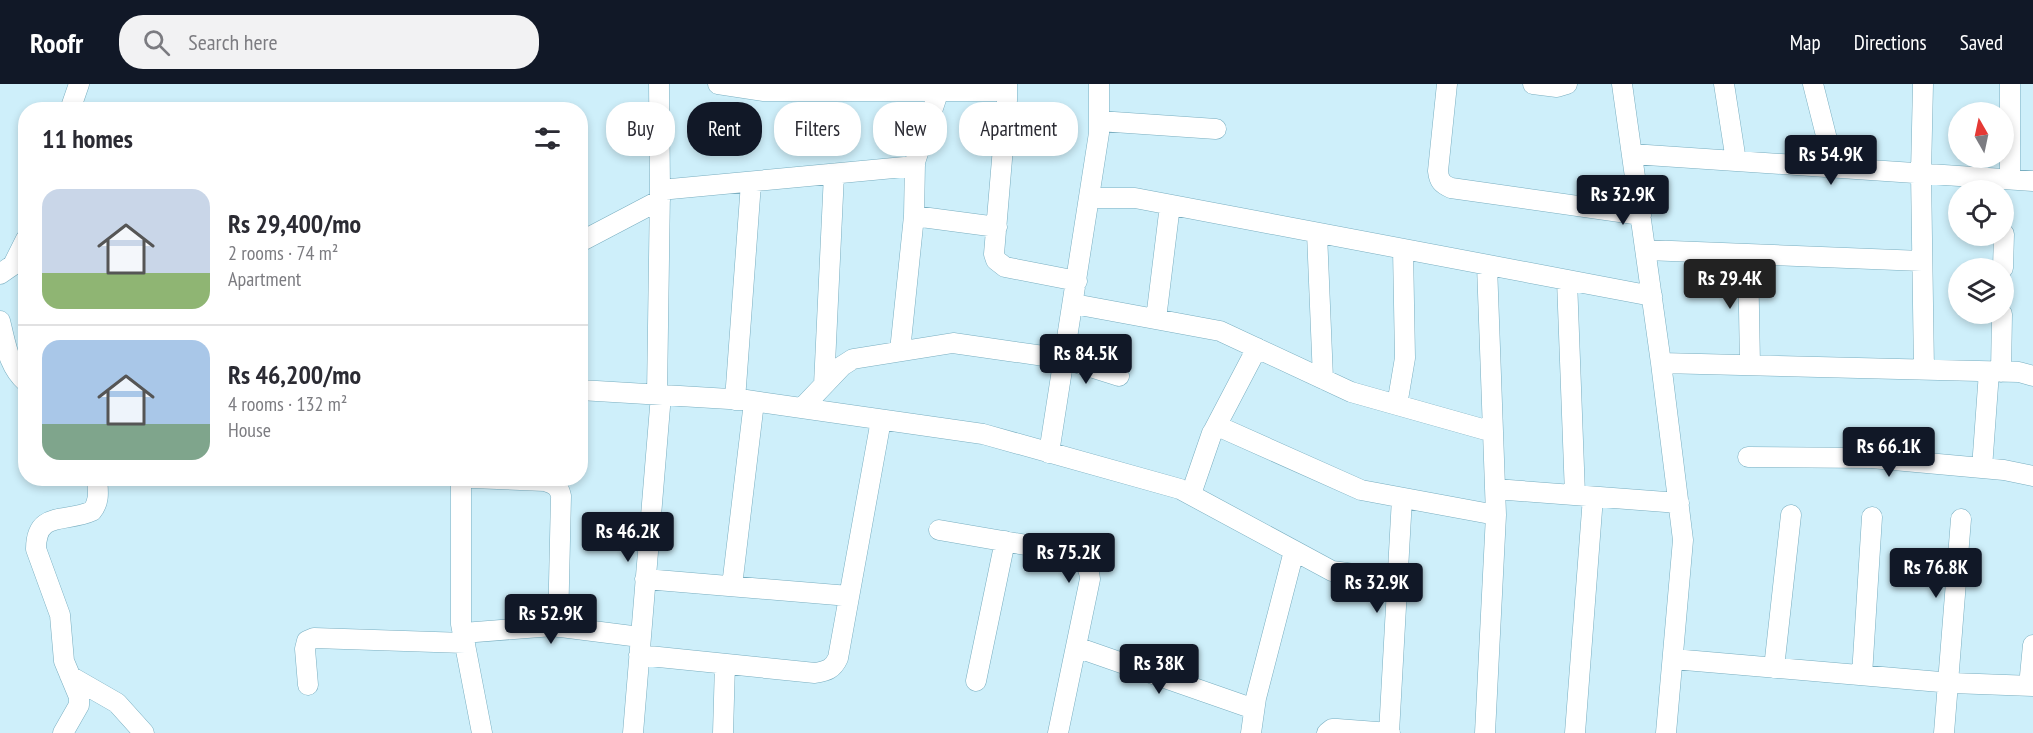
<!DOCTYPE html>
<html lang="en">
<head>
<meta charset="utf-8">
<style>
  :root { --surface:#fff; --page:#f2f2f3; --text:#2b2b33; --muted:#7c7c81; --line:#e1e1e2; --accent:#111827 }
  body { margin:0; font-family:"PT Sans Narrow",sans-serif; background:var(--page); color:var(--text); height:100vh; display:flex; flex-direction:column; font-size:22px; white-space:nowrap }
  * { box-sizing:border-box; margin:0 }
  p { font-size:20px; color:var(--muted) }
  .icon { flex:none; width:33px; height:33px; fill:none; stroke:currentColor; stroke-width:2; stroke-linecap:round; stroke-linejoin:round }
  .map { position:relative; flex:1; overflow:hidden }
  .panel { position:absolute; left:18px; top:18px; width:570px; height:384px; display:flex; flex-direction:column; background:var(--surface); border-radius:24px; box-shadow:0 3px 9px #0003 }
  .panel>* { flex:none }
  .guide { position:absolute; left:606px; top:18px; width:570px; height:54px; display:flex; gap:12px }
  .needle { width:39px; rotate:351deg }
  .tools { position:absolute; left:1948px; top:18px; display:grid; gap:12px }
  .tools a { display:grid; place-items:center; width:66px; height:66px; border-radius:50%; background:var(--surface); box-shadow:0 3px 9px #0003; font-size:30px }
  .price { position:absolute; translate:-50% -51px; padding:0 14px; border-radius:6px; background:var(--accent); color:#fff; font-size:20px; line-height:39px; filter:drop-shadow(0 2px 3px #0008) }
  .price::after { content:''; position:absolute; left:50%; top:36px; width:18px; height:14px; margin-left:-9px; background:inherit; clip-path:polygon(0 0,100% 0,50% 100%) }
  .price.active { background:#222; color:#fff }
  ul { padding:0; list-style:none }
  li { display:flex; align-items:center; gap:18px; height:150px; padding:0 24px }
  li+li { border-top:2px solid var(--line) }
  li span { display:grid; place-items:center; flex:none; width:168px; height:120px; border-radius:18px; color:#555 }
  li>.icon { margin-inline-start:auto }
  span .icon { width:72px; height:72px; fill:#fffc; stroke-width:1 }
  li b { font-size:26px }
  h2 { display:flex; justify-content:space-between; align-items:center; height:72px; padding:0 24px; font-size:26px }
  .pill { padding:0 21px; border-radius:24px; background:var(--surface); box-shadow:0 3px 9px #0003; font-size:21px; line-height:54px }
  .pill.active { background:var(--accent); color:#fff }
  header { display:flex; align-items:center; gap:36px; box-sizing:border-box; height:84px; padding:0 30px; background:var(--accent); color:#fff }
  header strong { font-size:28px }
  nav { display:flex; gap:33px; margin-inline-start:auto; font-size:21px }
  .search { width:420px; height:54px; background:var(--page); display:flex; align-items:center; gap:15px; box-sizing:border-box; padding:0 21px; border-radius:24px; color:var(--muted); font-size:22px }
  .map>svg:first-child { display:block }
  .lines { fill:none; stroke-linecap:round; stroke-linejoin:round }
  .minor-casing { stroke:#79aec0; stroke-width:21 }
  .minor { stroke:#fff; stroke-width:20 }
</style>
</head>
<body>
<header>
<strong>Roofr</strong>
<div class="search"><svg class="icon" aria-label="search" viewBox="0 0 24 24"><circle cx="10" cy="10" r="6"/><path d="M15 15l6 6"/></svg>Search here</div>
<nav><a>Map</a><a>Directions</a><a>Saved</a></nav>
</header>
<div class="map">
<svg width="2033" height="649" viewBox="0 0 2033 649">
  <rect width="100%" height="100%" fill="#ceeffa"/>
  <g class="lines">
    <defs>
      <path id="minor" d="M718 0 764 7H1007
        M1007 0V16L994 170 996 176 1005 183 1077 197
        M1447 0 1438 87C1439 97 1442 100 1451 104L1641 131
        M1533 0 1557 3 1567 0
        M1622 0 1661 279 1683 456 1666 649
        M1724 0 1736 77
        M1813 0 1834 83
        M1923 0 1921 89 1924 286
        M2010 0V95
        M70 26 79 0
        M1099 37 1216 45
        M1632 70 2033 97
        M660 106 915 82
        M1089 114H1135L1652 212
        M914 132 997 143
        M1317 149 1323 295
        M580 158 660 116
        M1646 166 1922 177
        M1748 170 1750 281
        M2003 184 2004 150
        M0 190 13 181 26 155
        M1567 196 1575 411
        M1074 220 1220 247 1351 308 1493 348
        M1156 235 1170 121
        M0 237C6 260 8 282 26 298
        M900 267 914 132 915 78 938 9
        M1661 279 2019 288 2033 292
        M2001 288 2002 230
        M824 301 834 90
        M580 306 746 316 983 350 1180 405 1332 487 1397 496
        M657 311 660 106 659 0
        M735 316 751 99
        M1397 321 1405 274 1403 165
        M802 324 842 282 853 275 953 259 1065 275 1119 292
        M1214 346 1257 264
        M1049 369 1099 49V0
        M1748 373 1872 374 2004 386 2033 392
        M1982 384 1989 288
        M461 394V540L482 649
        M472 394 545 397C554 400 559 402 561 412L558 543
        M1495 405 1679 419
        M1191 410 1212 349 1214 346 1222 344 1361 406 1496 431
        M939 446 1067 468C1081 473 1089 479 1090 495L1058 649
        M645 495 849 512
        M732 502 754 318
        M463 549 553 542 640 553
        M1076 563 1254 625
        M639 571 815 589C827 587 833 585 838 574L881 336
        M1673 575 1952 599 2033 602
        M1774 584 1791 431
        M1862 591 1872 433
        M70 592 117 619 144 649
        M976 597 1005 457
        M308 601 305 565 307 557 314 554 465 559
        M2029 602 2033 561
        M63 649 79 621V613L64 577 60 531 36 465C36 426 66 439 92 427 100 417 98 407 97 394
        M633 649 661 311
        M723 649 725 580
        M1251 649 1256 614 1294 467
        M1327 649 1332 645H1337L1390 649
        M1389 649 1402 414
        M1485 649 1496 431 1487 181
        M1575 649 1593 413
        M1944 649 1961 435"/>
    </defs>
    <!-- minor casing -->
    <use href="#minor" class="minor-casing"/>
    <!-- minor -->
    <use href="#minor" class="minor"/>
  </g>
</svg>
<div class="tools">
<a><svg class="needle" viewBox="-14 -14 28 28"><path d="M0-13l5 13h-10z" fill="#e53935"/><path d="M0 13l5-13h-10z" fill="#7c7c81"/></svg></a>
<a><svg class="icon" aria-label="locate" viewBox="0 0 24 24"><circle cx="12" cy="12" r="6"/><path d="M12 2v4M12 18v4M2 12h4M18 12h4"/></svg></a>
<a><svg class="icon" aria-label="layers" viewBox="0 0 24 24"><path d="M12 4l9 5-9 5-9-5zM3 14l9 5 9-5"/></svg></a>
</div>
<b class="price" style="left:1831px;top:102px">Rs 54.9K</b>
<b class="price" style="left:1623px;top:142px">Rs 32.9K</b>
<b class="price active" style="left:1730px;top:226px">Rs 29.4K</b>
<b class="price" style="left:1086px;top:301px">Rs 84.5K</b>
<b class="price" style="left:1889px;top:394px">Rs 66.1K</b>
<b class="price" style="left:628px;top:479px">Rs 46.2K</b>
<b class="price" style="left:1069px;top:500px">Rs 75.2K</b>
<b class="price" style="left:1936px;top:515px">Rs 76.8K</b>
<b class="price" style="left:1377px;top:530px">Rs 32.9K</b>
<b class="price" style="left:551px;top:561px">Rs 52.9K</b>
<b class="price" style="left:1159px;top:611px">Rs 38K</b>
<div class="guide">
<a class="pill">Buy</a>
<a class="pill active">Rent</a>
<a class="pill">Filters</a>
<a class="pill">New</a>
<a class="pill">Apartment</a>
</div>
<section class="panel">
<h2>11 homes<svg class="icon" aria-label="filters" viewBox="0 0 24 24"><path d="M4 7h16M4 17h16"/><circle cx="9" cy="7" r="2"/><circle cx="15" cy="17" r="2"/></svg></h2>
<ul>
<li><span style="background:linear-gradient(#c9d6e8 70%,#8fb573 0)"><svg class="icon" aria-label="home" viewBox="0 0 24 24"><path d="M3 11l9-7 9 7M6 9v11h12V9"/></svg></span><div><b>Rs 29,400/mo</b><p>2 rooms · 74 m²</p><p>Apartment</p></div></li>
<li><span style="background:linear-gradient(#a9c7e8 70%,#7fa58c 0)"><svg class="icon" aria-label="home" viewBox="0 0 24 24"><path d="M3 11l9-7 9 7M6 9v11h12V9"/></svg></span><div><b>Rs 46,200/mo</b><p>4 rooms · 132 m²</p><p>House</p></div></li>
</ul>
</section>
</div>
</body>
</html>
